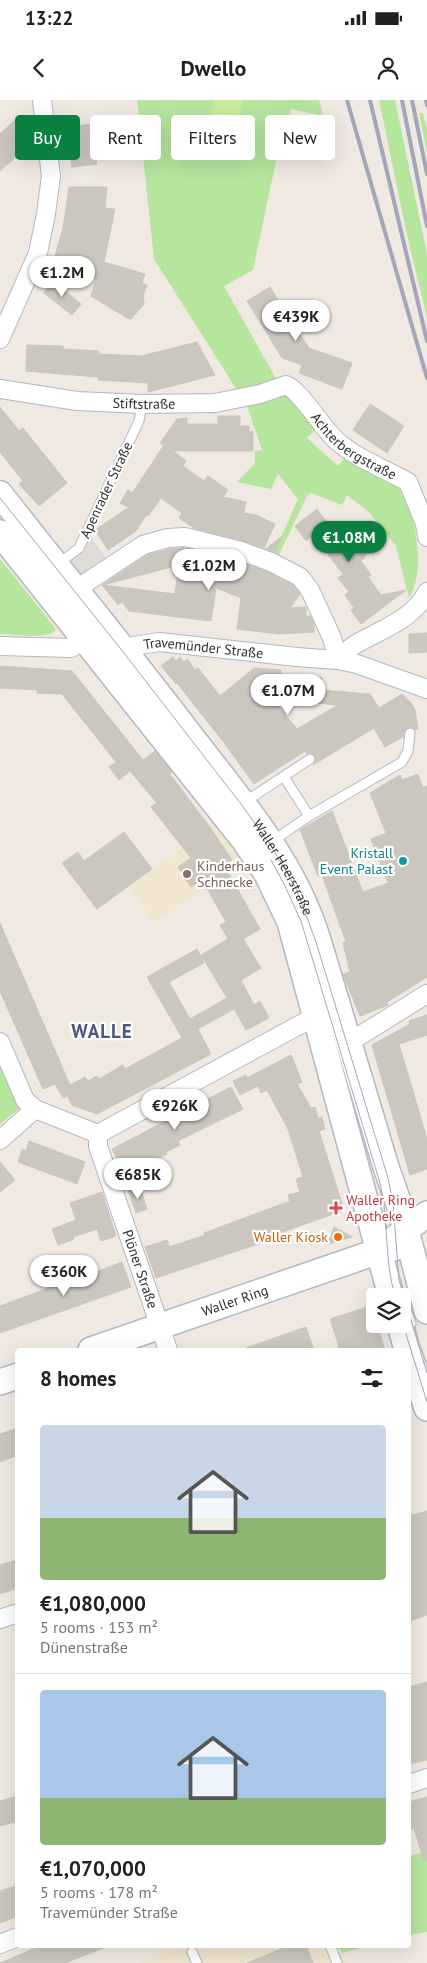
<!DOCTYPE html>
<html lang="en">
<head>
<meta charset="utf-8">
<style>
  :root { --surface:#fff; --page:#f6f6f6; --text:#202124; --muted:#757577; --line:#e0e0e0; --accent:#0b8043 }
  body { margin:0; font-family:"PT Sans",sans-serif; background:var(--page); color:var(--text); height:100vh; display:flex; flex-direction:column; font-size:19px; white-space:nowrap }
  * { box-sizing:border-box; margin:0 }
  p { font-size:16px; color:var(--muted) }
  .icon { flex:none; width:28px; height:28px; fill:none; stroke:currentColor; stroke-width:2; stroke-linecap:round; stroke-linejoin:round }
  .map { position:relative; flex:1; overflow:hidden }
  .details { position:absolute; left:15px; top:1248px; width:396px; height:600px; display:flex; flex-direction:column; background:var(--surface); border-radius:5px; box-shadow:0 5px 20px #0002 }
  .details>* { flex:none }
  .banner { position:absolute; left:15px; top:15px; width:398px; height:45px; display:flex; gap:10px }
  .tools { position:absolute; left:366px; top:1188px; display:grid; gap:10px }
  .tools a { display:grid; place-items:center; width:45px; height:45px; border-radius:5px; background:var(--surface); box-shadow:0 5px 20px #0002; font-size:25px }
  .price { position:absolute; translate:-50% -42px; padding:0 11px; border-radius:18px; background:#fff; color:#222; font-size:16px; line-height:32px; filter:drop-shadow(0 1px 2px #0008) }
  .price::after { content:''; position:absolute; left:50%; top:30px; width:15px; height:11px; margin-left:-8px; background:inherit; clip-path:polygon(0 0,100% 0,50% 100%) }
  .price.active { background:var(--accent); color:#fff }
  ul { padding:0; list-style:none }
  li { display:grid; align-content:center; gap:10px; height:265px; padding:0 25px }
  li+li { border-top:1px solid var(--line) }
  li span { display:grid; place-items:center; height:155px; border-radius:5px; color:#555 }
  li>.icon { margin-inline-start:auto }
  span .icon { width:90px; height:90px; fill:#fffc; stroke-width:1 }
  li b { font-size:21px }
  h2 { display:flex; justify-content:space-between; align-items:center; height:60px; padding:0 25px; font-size:21px }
  .chip { padding:0 18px; border-radius:5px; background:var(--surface); box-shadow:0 5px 20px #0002; font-size:18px; line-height:45px }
  .chip.active { background:var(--accent); color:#fff }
  .status { display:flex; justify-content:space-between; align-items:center; height:35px; padding:0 25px; background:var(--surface); direction:ltr }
  .status svg { height:14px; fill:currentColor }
  header { display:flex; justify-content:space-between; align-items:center; height:65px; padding:0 25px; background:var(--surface); font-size:22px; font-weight:800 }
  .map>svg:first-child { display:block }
  .education { fill:#f0e6d1 }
  .green { fill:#b6e59e }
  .pitch { fill:#c9ec9a }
  .plaza { fill:#dfdcd8 }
  .building { fill:#cbc7bf; stroke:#cbc5ba; fill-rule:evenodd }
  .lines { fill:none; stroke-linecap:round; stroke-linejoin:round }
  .lane-casing { stroke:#b4b7c1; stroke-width:11 }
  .street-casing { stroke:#b4b7c1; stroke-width:20 }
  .secondary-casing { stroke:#b4b7c1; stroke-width:28 }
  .lane { stroke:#fff; stroke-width:9 }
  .street { stroke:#fff; stroke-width:18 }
  .secondary { stroke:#fff; stroke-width:25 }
  .tram { stroke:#a3a6b8; stroke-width:1 }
  .rail { stroke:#a3a6b8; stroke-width:4 }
  .culture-dot { fill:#0f9aa8; stroke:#fff; stroke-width:2 }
  .education-dot { fill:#8d6e63; stroke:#fff; stroke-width:2 }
  .health-dot { fill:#e0444e; stroke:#fff; stroke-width:2 }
  .food-dot { fill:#e8710a; stroke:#fff; stroke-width:2 }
  .labels { text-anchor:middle; stroke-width:4.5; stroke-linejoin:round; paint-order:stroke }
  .street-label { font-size:14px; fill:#2e2e2e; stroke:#fff }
  .culture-label { font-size:14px; fill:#0d838f; stroke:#fff; text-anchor:end }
  .education-label { font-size:14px; fill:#785e54; stroke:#fff; text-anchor:start }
  .health-label { font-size:14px; fill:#be3a42; stroke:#fff; text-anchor:start }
  .food-label { font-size:14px; fill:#c56008; stroke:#fff; text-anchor:end }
  .district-label { font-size:19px; font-weight:bold; letter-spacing:1px; fill:#4d5680; stroke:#fff }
</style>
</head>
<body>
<div class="status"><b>13:22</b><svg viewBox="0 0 49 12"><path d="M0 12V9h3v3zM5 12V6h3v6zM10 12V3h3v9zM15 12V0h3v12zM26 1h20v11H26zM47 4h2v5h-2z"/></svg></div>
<header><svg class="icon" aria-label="back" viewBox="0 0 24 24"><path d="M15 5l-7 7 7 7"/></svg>Dwello<svg class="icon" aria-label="person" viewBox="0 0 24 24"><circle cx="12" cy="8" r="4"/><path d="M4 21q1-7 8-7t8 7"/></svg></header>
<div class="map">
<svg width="427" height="1863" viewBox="0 0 427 1863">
  <rect width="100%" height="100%" fill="#efe9e1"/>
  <!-- education -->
  <path class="education" d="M217 722 245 760 154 823 130 787Z
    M178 1845H338L346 1863H140Z"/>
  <!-- green -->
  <path class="green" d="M137 0H319L323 16 291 9 276 61 253 170 224 186 275 277 319 327 307 338 338 366 348 354 403 385C414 418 427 468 409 498L396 446 370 413 347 395 342 405 311 393 307 396 275 463 271 460 298 399 278 374 271 389 237 382 255 363V351L262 350 247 306 154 159Z
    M379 0H395L427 154V218L407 135Z
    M419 13H423L427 29V53Z
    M0 459 53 525 56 530C48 540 13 534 0 534Z
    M0 957 21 1007 0 1024Z
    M427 1751V1832L409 1835V1756Z
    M338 1845H372L342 1853Z"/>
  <!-- pitch -->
  <path class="pitch" d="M214 0H243L235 35 207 28Z"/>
  <!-- plaza -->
  <path class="plaza" d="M86 431 111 465 85 483 65 459 79 448Z"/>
  <!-- building -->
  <path class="building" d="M15 20 34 41 0 71V34Z
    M91 24 97 64 72 67 66 28Z
    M69 87H107L105 108 115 109 104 162 145 174 142 183 147 185 143 195 144 204 131 219 127 218 91 196 96 179 60 166 63 160 55 156 63 128Z
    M53 181 81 204 72 215 44 193Z
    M270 187 309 248 352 263 342 289 299 273 302 265 282 258 247 201Z
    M197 242 215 275 148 292V283L98 280V277L26 271 27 245 63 246V249L99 251V254L141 256Z
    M370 304 404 326 387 353 353 330Z
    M0 307 19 331 23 328 67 383 39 406 19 384 23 381 0 352Z
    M218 316H240V326H249V332L253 331V351H173L186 361 183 366 204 381 208 376 228 390 223 397 246 402 244 413 256 415 275 424 264 448 244 441 194 428 179 418 182 413 161 398 148 416 146 415 136 431 108 450 95 430 129 407 120 403 128 390 132 393 139 383 164 345 160 343 177 319 187 318V324H218Z
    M317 409 328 424 331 421 341 434 345 432 354 444 378 428 387 441 364 456 365 458 361 461 371 475 368 477 381 495 406 490 361 524 351 510 354 508 345 495 349 492 338 478 343 474 323 448 321 450 310 437 306 441 295 426Z
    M282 436 275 452 266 449Z
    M184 448 238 461 267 472 293 485 300 494 290 508 306 507V516H310L314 524V532L279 534 237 529 241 498 216 488 211 521 129 511 122 502 118 505 102 485 147 455 170 449ZM179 465 175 494 103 485Z
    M427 533V552L409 553V534Z
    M173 557 176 561 180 557 184 562 187 559 195 570 198 568 220 596 254 568 281 570V574L322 578 321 590 370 594 379 608 402 594 411 603 415 610 418 629 415 630 411 627 407 628 404 632 403 637 385 647 374 628 313 665 316 661 315 656 312 653 307 654 305 651 254 684 222 640 177 583 176 584 161 566ZM272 599 338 605 297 629Z
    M0 566 72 571 143 660 155 651 172 672 170 674 209 726 232 760 224 765 260 829 243 839 261 868 241 880 254 905 260 901 269 918 246 930 234 909 198 929 211 954 97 1014 72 1005 67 996 63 998 55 984 43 989 0 891V823L70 985 85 977 88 981 97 976 99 979 123 965 125 969 182 938 147 877 197 849 204 863 169 882 190 919 227 898 201 855 228 839 220 825 226 822 202 780 191 787 178 767 191 758 151 707 157 703 130 671 119 680 109 667 116 662 62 594 37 593V590L0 588Z
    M418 674 423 688 427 686V877L387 902 388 905 360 916 343 874 350 872 343 843 346 842 322 775 318 776 300 730 332 711 363 792 388 783 371 739 386 733 370 693 400 675 402 680Z
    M124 732 152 769 97 809 62 763 78 752 84 761Z
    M427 915V935L399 944 427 1039V1069L410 1075 372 945 410 924 409 921Z
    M291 955 302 982 297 984 311 1008 315 1007 318 1018 322 1017 325 1029 319 1031 344 1110 269 1137 270 1140 156 1178 145 1147 167 1140 169 1147 205 1135 204 1133 290 1101 288 1095 300 1092 296 1079 303 1077 288 1029 267 990 261 993 258 986 240 995 233 981 246 975 247 978Z
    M231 987 243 1009 178 1041 180 1045 166 1052 167 1054 126 1076 112 1049Z
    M29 1041 85 1062 77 1084 18 1062 22 1049 26 1051Z
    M0 1062 15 1080 0 1092Z
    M140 1087 147 1109 136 1113 128 1090Z
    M102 1092 116 1136 101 1141 97 1129 73 1137 74 1139 58 1145 52 1129 76 1120 70 1103Z
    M334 1127 352 1137 328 1144Z
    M122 1162 131 1187 0 1233V1206L63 1183 62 1180 89 1171 90 1174Z
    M371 1206 375 1224H377L385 1250H340L330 1219Z
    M306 1227 314 1250H246V1248Z
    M18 1328V1355L0 1362V1334Z
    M427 1411V1515L409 1521V1416Z
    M18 1460V1488L0 1494V1465Z
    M427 1582V1660L409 1664V1587Z
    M18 1696V1721L0 1726V1701Z
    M427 1697V1760L424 1761 414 1728 409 1730V1702Z
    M18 1785V1816L0 1823V1791Z
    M43 1845H109V1846L65 1863H0Z
    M291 1845H306L313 1863H247Z"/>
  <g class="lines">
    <defs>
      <path id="lane" d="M58 464 79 448 139 321 142 304
        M284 677 309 716
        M243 703 310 659
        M273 745 280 736 309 716 402 662 408 651 410 633
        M402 1197 411 1224
        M330 1845 337 1863
        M192 1852 197 1863"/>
      <g id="street">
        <path d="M0 239 38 153 46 114 51 76 42 0"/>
        <path id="s1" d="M0 289 77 301 142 304 215 303 260 294 286 285C301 291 321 327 337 341 357 359 385 369 408 382L425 424 427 437"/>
        <path d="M75 490 143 445 168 438 185 437 241 451 271 462 300 477 310 490 332 538 338 560"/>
        <path d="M0 546 71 548 86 539"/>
        <path id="s2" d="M126 552 134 546 159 542 297 557 338 560 357 564 427 589"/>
        <path d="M338 560C344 555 349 548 356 544 380 530 414 519 427 492"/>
        <path d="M0 942 25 1000 35 1009 98 1034"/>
        <path d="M348 943 427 894"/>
        <path d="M98 1034 314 917"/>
        <path id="s3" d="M98 1034V1046L168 1250"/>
        <path d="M0 1040 35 1009"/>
        <path d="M0 1519 18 1513"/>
        <path d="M409 1684 427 1678"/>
        <path d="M0 1844 18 1837"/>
      </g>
      <g id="secondary">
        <path id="s4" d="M0 394C64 476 130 556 193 639 241 701 293 761 317 837L386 1067 400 1107 427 1211"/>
        <path d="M0 433 244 740 267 774 290 822 391 1196"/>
        <path d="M394 1139 427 1114"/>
        <path d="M400 1224 407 1250"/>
        <path id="s5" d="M91 1250 379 1151 394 1148"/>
        <path d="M409 1254 427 1308"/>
        <path d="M0 1282 18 1276"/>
      </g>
    </defs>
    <!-- lane casing -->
    <use href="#lane" class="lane-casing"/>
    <!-- street casing -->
    <use href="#street" class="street-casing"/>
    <!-- secondary casing -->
    <use href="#secondary" class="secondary-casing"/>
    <!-- lane -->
    <use href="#lane" class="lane"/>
    <!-- street -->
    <use href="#street" class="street"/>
    <!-- secondary -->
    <use href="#secondary" class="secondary"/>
    <!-- tram -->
    <path class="tram" d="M0 398 120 548 241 704 271 746 296 788 316 842 388 1078 393 1103 399 1180 427 1273
      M271 760 284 784 301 821 380 1083C389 1120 384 1160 395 1196
      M402 1221 427 1302"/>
    <!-- rail -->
    <path class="rail" d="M347 0 427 278
      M370 0 427 241
      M402 0 427 126
      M412 0 427 74
      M426 0 427 5"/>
  </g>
  <!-- markers -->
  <circle class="culture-dot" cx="403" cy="761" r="5"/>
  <circle class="education-dot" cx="187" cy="774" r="5"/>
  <path class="health-dot" d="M333.5 1100.5h5v5h5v5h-5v5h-5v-5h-5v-5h5z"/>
  <circle class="food-dot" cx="338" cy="1137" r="5"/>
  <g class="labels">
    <!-- street labels -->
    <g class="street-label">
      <text dy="5" stroke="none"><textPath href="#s1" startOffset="145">Stiftstraße</textPath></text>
      <text dy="5" stroke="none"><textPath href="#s1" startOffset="382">Achterbergstraße</textPath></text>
      <text transform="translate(106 390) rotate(-65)" y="5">Apenrader Straße</text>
      <text dy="5" stroke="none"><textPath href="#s2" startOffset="80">Travemünder Straße</textPath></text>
      <text dy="5" stroke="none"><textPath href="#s4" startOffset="469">Waller Heerstraße</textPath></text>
      <text dy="5" stroke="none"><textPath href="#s3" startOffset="142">Plöner Straße</textPath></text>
      <text dy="5" stroke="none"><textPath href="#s5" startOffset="152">Waller Ring</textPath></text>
    </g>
    <!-- culture labels -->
    <g class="culture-label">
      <text x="393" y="758">Kristall<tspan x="393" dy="16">Event Palast</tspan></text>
    </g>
    <!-- education labels -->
    <g class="education-label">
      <text x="197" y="771">Kinderhaus<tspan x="197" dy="16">Schnecke</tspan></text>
    </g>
    <!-- health labels -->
    <g class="health-label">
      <text x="346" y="1105">Waller Ring<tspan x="346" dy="16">Apotheke</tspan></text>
    </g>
    <!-- food labels -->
    <g class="food-label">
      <text x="328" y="1142">Waller Kiosk</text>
    </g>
    <!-- district labels -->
    <g class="district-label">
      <text x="102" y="938">WALLE</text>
    </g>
  </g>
</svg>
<div class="tools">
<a><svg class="icon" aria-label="layers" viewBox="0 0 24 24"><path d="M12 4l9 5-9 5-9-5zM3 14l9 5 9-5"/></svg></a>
</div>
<b class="price" style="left:62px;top:198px">€1.2M</b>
<b class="price" style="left:296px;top:242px">€439K</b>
<b class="price active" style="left:349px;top:463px">€1.08M</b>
<b class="price" style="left:209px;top:491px">€1.02M</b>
<b class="price" style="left:288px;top:616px">€1.07M</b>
<b class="price" style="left:175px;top:1031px">€926K</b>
<b class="price" style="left:138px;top:1100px">€685K</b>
<b class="price" style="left:64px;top:1197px">€360K</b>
<div class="banner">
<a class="chip active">Buy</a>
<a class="chip">Rent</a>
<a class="chip">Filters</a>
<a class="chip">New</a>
</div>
<section class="details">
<h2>8 homes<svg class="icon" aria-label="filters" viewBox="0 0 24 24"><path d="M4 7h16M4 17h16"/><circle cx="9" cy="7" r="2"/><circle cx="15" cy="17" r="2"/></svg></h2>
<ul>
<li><span style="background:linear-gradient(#c9d6e8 60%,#8fb573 0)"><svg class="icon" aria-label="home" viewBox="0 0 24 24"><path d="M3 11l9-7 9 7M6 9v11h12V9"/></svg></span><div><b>€1,080,000</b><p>5 rooms · 153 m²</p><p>Dünenstraße</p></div></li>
<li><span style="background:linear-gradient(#a9c7e8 70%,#8fb573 0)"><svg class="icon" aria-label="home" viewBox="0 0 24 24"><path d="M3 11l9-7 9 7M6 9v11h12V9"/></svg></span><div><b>€1,070,000</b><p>5 rooms · 178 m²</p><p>Travemünder Straße</p></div></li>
</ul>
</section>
</div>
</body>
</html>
